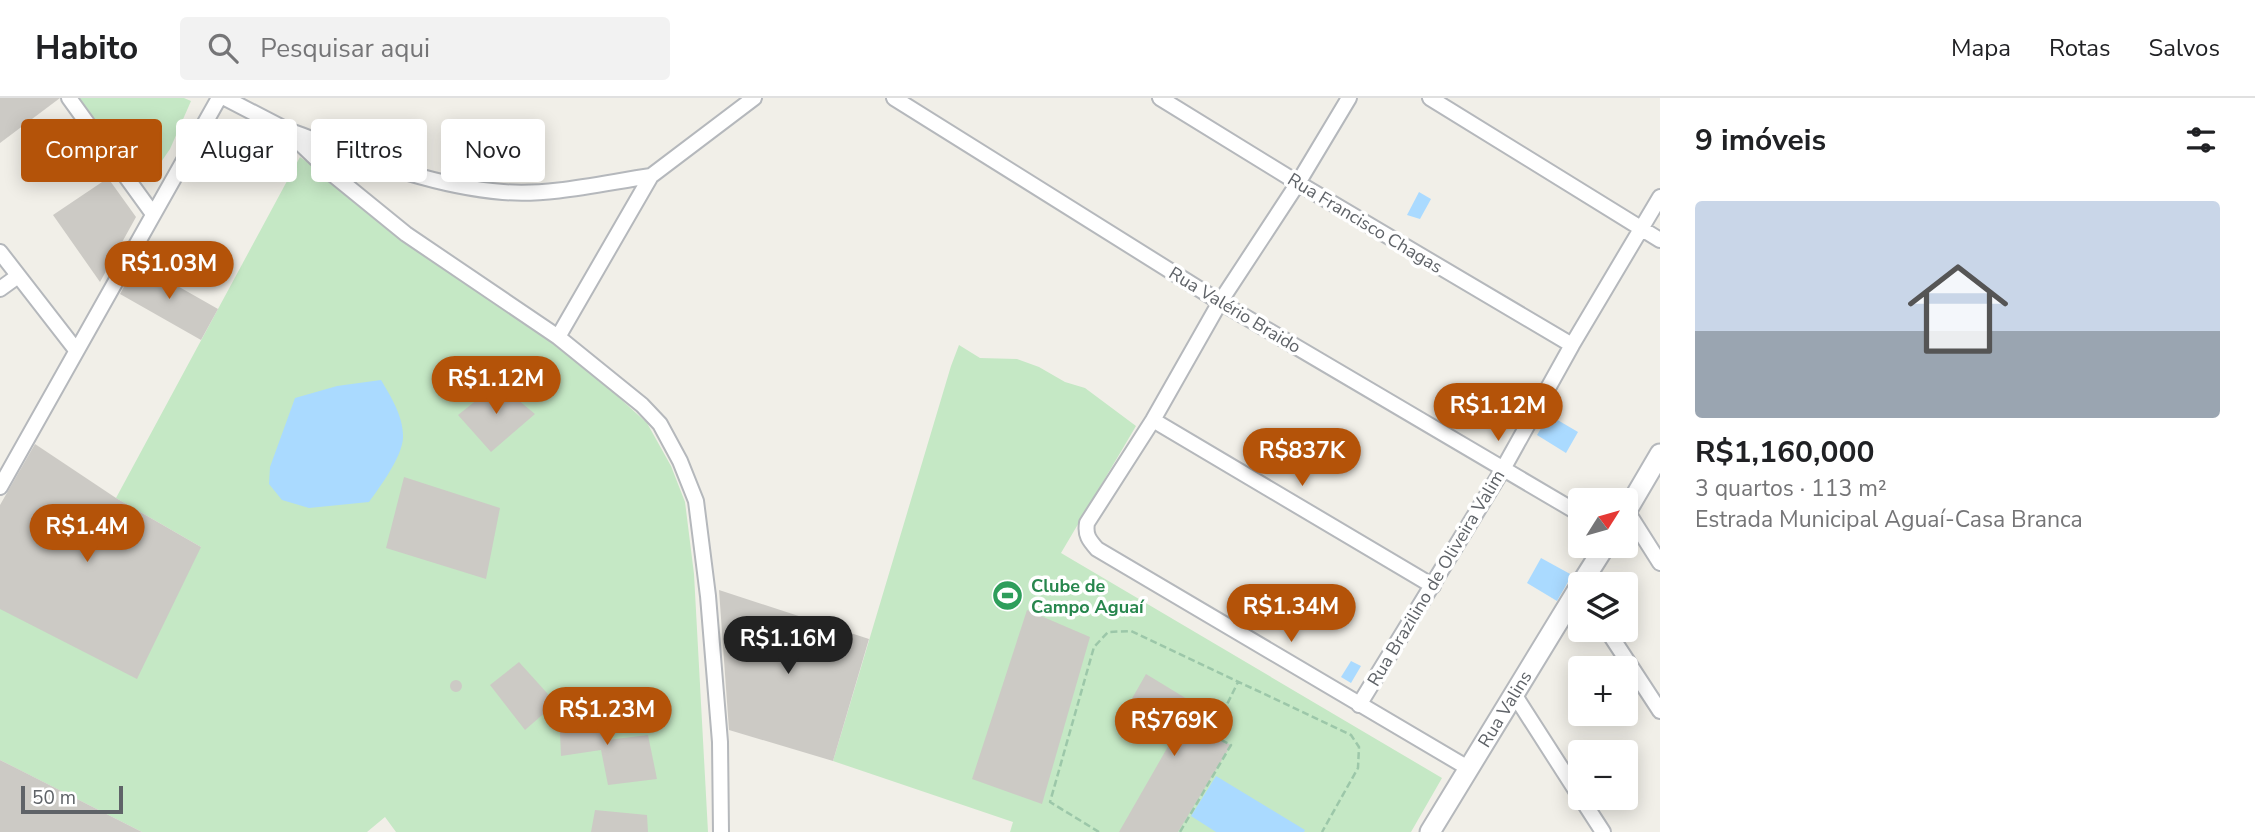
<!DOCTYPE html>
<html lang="pt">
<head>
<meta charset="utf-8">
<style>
  :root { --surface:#fff; --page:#f2f2f2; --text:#202124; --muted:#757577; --line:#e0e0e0; --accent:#b45309 }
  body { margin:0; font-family:"Nunito Sans",sans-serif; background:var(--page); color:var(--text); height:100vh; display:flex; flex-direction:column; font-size:26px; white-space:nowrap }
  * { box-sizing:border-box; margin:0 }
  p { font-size:23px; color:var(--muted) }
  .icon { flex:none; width:38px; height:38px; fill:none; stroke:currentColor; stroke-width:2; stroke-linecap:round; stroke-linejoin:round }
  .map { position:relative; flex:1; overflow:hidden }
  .panel { display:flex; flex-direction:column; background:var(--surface); width:595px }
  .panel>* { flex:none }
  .guide { position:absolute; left:21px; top:21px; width:665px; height:63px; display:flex; gap:14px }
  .needle { width:46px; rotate:53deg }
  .fabs { position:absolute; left:1568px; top:390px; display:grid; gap:14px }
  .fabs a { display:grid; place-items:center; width:70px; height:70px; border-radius:7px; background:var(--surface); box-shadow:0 4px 18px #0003; font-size:35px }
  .scale { position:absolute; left:21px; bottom:18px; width:102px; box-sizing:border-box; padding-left:7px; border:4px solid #5f6368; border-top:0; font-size:19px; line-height:24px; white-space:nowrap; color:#5f6368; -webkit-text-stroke:5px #fff; paint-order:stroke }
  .price { position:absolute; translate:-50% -60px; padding:0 16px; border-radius:24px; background:var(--accent); color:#fff; font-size:23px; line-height:46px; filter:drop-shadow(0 2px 4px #0008) }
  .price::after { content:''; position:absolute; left:50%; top:42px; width:21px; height:16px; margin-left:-10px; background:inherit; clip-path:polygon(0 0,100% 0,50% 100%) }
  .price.on { background:#222; color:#fff }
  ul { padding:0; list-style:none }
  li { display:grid; align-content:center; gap:14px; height:371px; padding:0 35px }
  li span { display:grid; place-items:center; height:217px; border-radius:7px; color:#555 }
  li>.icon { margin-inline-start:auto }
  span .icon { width:126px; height:126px; fill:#fffc; stroke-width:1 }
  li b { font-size:30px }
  h2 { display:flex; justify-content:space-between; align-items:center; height:84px; padding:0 35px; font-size:30px }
  .tag { padding:0 24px; border-radius:7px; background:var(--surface); box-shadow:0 4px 18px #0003; font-size:24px; line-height:63px }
  .tag.on { background:var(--accent); color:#fff }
  header { display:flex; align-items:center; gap:42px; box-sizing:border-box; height:98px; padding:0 35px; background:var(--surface); border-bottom:2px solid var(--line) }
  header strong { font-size:33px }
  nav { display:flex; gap:38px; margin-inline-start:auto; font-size:24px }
  .search { width:490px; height:63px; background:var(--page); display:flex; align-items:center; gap:18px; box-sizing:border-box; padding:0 24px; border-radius:7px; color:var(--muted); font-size:26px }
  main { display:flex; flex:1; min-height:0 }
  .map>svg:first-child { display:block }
  .green { fill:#c5e8c5 }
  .water { fill:#aadaff }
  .building { fill:#cccac5 }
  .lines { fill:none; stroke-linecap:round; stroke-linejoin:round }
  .minor-casing { stroke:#b5b8bc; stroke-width:18 }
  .tertiary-casing { stroke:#b5b8bc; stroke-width:23 }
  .path { stroke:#9cc7a9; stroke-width:2.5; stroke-dasharray:7 3.5; stroke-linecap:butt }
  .minor { stroke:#fff; stroke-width:14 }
  .tertiary { stroke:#fff; stroke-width:19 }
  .labels { text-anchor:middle; stroke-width:7; stroke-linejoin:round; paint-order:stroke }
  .street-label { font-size:18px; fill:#5f6368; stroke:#fff }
  .leisure-label { font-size:18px; font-weight:bold; fill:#27864d; stroke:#fff; text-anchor:start }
</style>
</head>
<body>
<header>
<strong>Habito</strong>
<div class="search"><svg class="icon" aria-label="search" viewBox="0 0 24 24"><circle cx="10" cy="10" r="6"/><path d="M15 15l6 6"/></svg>Pesquisar aqui</div>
<nav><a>Mapa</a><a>Rotas</a><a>Salvos</a></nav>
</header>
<main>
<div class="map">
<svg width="1660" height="734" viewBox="0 0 1660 734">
  <rect width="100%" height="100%" fill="#f1efe8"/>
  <!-- green -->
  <path class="green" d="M77 0H184L191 3 170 51 150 80 130 75Z
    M300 59 560 246 647 325 671 368 685 404 694 476 708 734H396L385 719 367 734H142L0 662V511L201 449 116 400Z
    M959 247 980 260 1017 261 1039 269 1065 284 1085 290 1136 328 1061 455 1442 680 1411 734H1010L1013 724 833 663 951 268Z"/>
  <!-- water -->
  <path class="water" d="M1419 94 1431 101 1420 121 1407 117Z
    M381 282C391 299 404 319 403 340 402 359 380 389 369 404L309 410 282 402 269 386 270 369 295 300 337 288Z
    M1549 317 1578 334 1566 355 1537 337Z
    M1541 460 1572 477 1557 503 1527 485Z
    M1351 563 1361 568 1351 585 1341 579Z
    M1216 678 1305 732 1304 734H1216L1191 718Z"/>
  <!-- building -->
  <path class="building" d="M0 0H60L0 45Z
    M108 80 136 119 100 184 53 117Z
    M137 165 218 211 201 242 120 196Z
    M498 285 535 316 491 354 458 317Z
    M35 346 116 400 201 449 137 581 0 511V407Z
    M404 379 500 410 486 481 386 450Z
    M719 492 869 541 833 663 729 632Z
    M1027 512 1090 539 1042 706 972 681Z
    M519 564 556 605 525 632 490 587Z
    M1146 576 1220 621 1212 637 1231 647 1178 734H1119L1174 638 1126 611Z
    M450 588a6 6 0 1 1 12 0a6 6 0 1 1-12 0Z
    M598 610 607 642 648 637 657 681 608 687 601 652 561 658 559 613Z
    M0 662 16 670 142 734H0Z
    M595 712 647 717 648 734H591Z"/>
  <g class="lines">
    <defs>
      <path id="minor" d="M69 0 153 116
        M225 0 285 31 331 75 406 136 558 239 642 307 660 326 680 363 696 403 708 498 720 644 721 734
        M894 0 1220 204 1580 416
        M1160 0 1298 85 1572 247
        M1349 0 1298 85 1220 204 1153 322 1087 425C1085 437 1089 442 1097 451L1468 670
        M1430 0 1660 142
        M293 34C360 59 430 88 503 94 551 98 603 85 651 78
        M0 154 76 252
        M0 191 18 178
        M558 239 651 78 754 0
        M1153 322 1433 488
        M0 389 219 0
        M1627 413 1660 465
        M1607 532 1660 613
        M1514 596 1580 699
        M1359 607 1503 371 1572 247 1660 99
        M1581 700 1603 734"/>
      <g id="tertiary">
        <path d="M1626 414 1660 356"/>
        <path d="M1581 486 1605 448"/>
        <path id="s1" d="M1430 734 1580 488"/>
      </g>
    </defs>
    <!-- minor casing -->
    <use href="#minor" class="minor-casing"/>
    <!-- tertiary casing -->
    <use href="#tertiary" class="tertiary-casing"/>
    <!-- path -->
    <path class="path" d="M1099 734 1050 704 1094 549 1108 534 1131 533 1351 637 1359 649 1358 670 1322 734
      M1180 734 1231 647 1212 637 1238 584"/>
    <!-- minor -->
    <use href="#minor" class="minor"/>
    <!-- tertiary -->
    <use href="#tertiary" class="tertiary"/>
  </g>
  <!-- icons -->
  <defs>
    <symbol id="stadium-disc" viewBox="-11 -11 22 22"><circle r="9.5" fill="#2e9e5b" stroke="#fff"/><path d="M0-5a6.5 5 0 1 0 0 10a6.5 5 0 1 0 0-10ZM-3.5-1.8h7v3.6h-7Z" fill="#fff"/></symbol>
  </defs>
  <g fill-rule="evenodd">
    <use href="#stadium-disc" x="990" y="480" width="35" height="35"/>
  </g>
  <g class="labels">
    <!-- street labels -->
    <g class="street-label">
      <text transform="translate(1365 125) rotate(31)" y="6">Rua Francisco Chagas</text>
      <text transform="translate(1235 212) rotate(31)" y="6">Rua Valério Braido</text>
      <text transform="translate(1436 480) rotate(-59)" y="6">Rua Brazilino de Oliveira Valim</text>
      <text dy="6" stroke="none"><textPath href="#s1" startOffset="144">Rua Valins</textPath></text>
    </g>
    <!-- leisure labels -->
    <g class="leisure-label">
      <text x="1031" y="494">Clube de<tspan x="1031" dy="21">Campo Aguaí</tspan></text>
    </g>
  </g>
</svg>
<div class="fabs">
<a><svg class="needle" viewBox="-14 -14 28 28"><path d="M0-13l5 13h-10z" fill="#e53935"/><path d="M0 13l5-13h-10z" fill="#757577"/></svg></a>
<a><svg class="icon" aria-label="layers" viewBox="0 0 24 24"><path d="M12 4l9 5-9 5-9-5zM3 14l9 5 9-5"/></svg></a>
<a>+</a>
<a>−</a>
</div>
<div class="scale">50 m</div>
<b class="price" style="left:169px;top:203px">R$1.03M</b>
<b class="price" style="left:496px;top:318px">R$1.12M</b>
<b class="price" style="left:1498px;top:345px">R$1.12M</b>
<b class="price" style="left:1302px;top:390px">R$837K</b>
<b class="price" style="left:87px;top:466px">R$1.4M</b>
<b class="price" style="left:1291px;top:546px">R$1.34M</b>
<b class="price on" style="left:788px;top:578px">R$1.16M</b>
<b class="price" style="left:607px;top:649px">R$1.23M</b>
<b class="price" style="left:1174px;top:660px">R$769K</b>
<div class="guide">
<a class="tag on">Comprar</a>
<a class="tag">Alugar</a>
<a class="tag">Filtros</a>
<a class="tag">Novo</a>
</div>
</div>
<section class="panel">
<h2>9 imóveis<svg class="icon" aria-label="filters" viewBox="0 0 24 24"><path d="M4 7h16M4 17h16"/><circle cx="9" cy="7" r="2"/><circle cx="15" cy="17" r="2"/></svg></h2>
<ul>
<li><span style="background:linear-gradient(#c9d6e8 60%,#9aa5b1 0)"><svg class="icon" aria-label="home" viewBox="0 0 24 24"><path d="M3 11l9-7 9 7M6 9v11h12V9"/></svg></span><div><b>R$1,160,000</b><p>3 quartos · 113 m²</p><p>Estrada Municipal Aguaí-Casa Branca</p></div></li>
</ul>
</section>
</main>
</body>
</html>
